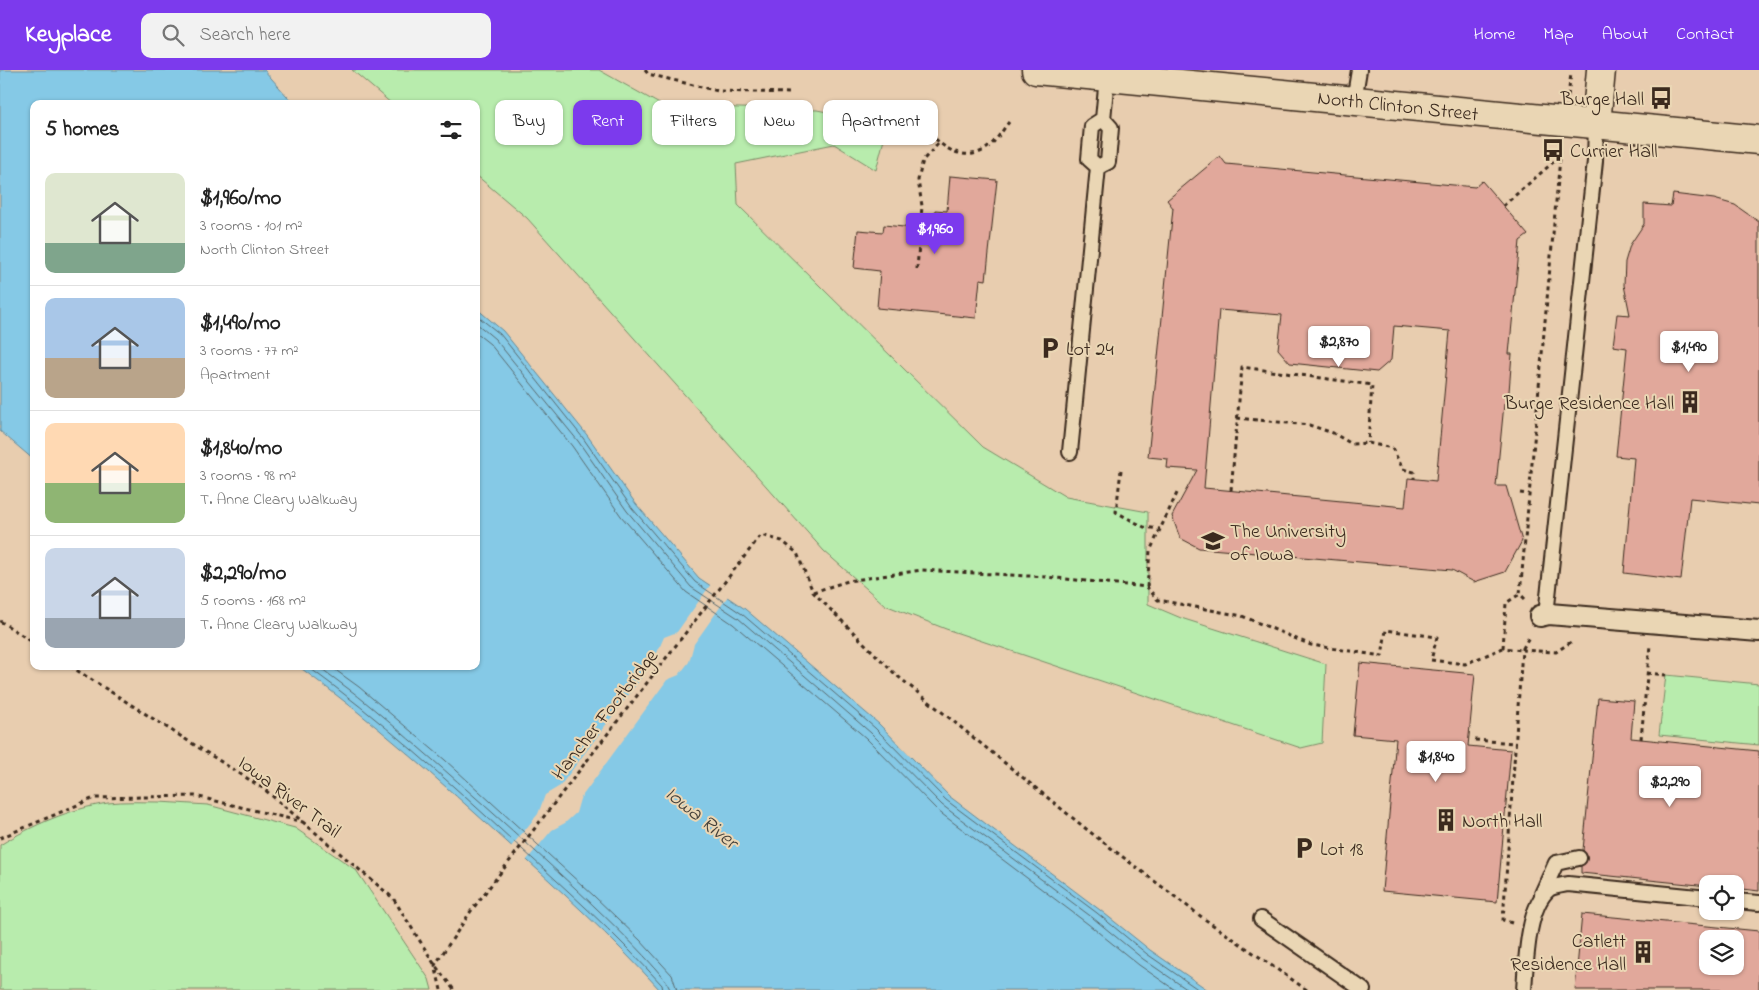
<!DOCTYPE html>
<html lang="en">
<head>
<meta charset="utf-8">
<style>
  :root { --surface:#fff; --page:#f2f2f2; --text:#222; --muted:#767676; --line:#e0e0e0; --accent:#7c3aed }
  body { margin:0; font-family:"Indie Flower",sans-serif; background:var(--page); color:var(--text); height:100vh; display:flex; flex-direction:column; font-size:19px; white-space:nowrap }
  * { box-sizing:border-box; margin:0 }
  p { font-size:16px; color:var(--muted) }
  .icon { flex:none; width:28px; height:28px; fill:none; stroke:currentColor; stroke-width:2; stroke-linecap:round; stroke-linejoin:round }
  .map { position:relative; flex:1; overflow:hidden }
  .details { position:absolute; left:30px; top:30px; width:450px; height:570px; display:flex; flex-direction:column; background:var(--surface); border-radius:10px; box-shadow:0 1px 4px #0004 }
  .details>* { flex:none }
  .banner { position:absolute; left:495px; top:30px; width:475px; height:45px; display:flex; gap:10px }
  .tools { position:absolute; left:1699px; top:805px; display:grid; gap:10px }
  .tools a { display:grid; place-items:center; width:45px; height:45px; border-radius:10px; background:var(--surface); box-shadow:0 1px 4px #0004; font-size:25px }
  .price { position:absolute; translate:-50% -42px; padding:0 11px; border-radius:5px; background:#fff; color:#222; font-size:16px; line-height:32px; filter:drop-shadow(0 1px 2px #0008) }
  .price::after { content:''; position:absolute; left:50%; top:30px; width:15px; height:11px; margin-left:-8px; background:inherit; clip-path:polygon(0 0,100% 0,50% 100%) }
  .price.selected { background:var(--accent); color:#fff }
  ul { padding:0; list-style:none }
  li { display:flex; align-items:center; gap:15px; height:125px; padding:0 15px }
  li+li { border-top:1px solid var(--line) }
  li span { display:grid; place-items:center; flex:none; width:140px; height:100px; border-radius:10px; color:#555 }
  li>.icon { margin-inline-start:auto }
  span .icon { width:60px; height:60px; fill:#fffc; stroke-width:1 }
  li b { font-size:21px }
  h2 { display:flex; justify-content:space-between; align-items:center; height:60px; padding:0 15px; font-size:21px }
  .pill { padding:0 18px; border-radius:10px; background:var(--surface); box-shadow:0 1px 4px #0004; font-size:18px; line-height:45px }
  .pill.selected { background:var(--accent); color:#fff }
  header { display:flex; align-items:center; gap:30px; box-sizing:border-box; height:70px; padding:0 25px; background:var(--accent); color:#fff }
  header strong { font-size:24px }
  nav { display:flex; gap:28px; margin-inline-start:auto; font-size:18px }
  .search { width:350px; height:45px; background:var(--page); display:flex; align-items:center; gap:12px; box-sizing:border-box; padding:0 18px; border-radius:10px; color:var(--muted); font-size:19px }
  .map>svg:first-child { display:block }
  .green { fill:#b8ecad; stroke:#7a8b66 }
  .water { fill:#85c9e6; stroke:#678996 }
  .pier { fill:#e8cdaf }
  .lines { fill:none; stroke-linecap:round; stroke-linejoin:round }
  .shore { stroke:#596a6e; stroke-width:1 }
  .building { fill:#e1a89b; stroke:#3b2a1e; fill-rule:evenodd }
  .service-casing { stroke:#3b2a1e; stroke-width:18 }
  .pedestrian-casing { stroke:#3b2a1e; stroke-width:24 }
  .minor-casing { stroke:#3b2a1e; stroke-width:31 }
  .tertiary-casing { stroke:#3b2a1e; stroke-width:31 }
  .path { stroke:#3b2a1e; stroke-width:3; stroke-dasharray:4 4; stroke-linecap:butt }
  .service { stroke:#ead6b4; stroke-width:14 }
  .pedestrian { stroke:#ead6b4; stroke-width:20 }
  .minor { stroke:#ead6b4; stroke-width:28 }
  .tertiary { stroke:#ead6b4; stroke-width:28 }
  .labels { text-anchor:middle; stroke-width:4; stroke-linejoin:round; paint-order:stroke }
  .poi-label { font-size:20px; fill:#3b2a1e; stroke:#ead6b4; text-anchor:start }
  .street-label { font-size:20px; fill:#3b2a1e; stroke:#ead6b4 }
  .water-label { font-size:21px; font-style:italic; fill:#46423c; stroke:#ead6b4 }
</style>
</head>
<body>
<header>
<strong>Keyplace</strong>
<div class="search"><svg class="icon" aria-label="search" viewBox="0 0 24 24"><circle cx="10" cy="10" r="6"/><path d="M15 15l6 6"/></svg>Search here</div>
<nav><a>Home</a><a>Map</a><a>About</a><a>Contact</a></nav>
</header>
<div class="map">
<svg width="1759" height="920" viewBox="0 0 1759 920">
  <rect width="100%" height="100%" fill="#e8cdaf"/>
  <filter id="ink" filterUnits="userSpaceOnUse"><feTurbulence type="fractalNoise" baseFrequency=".02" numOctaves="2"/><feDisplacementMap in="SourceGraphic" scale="10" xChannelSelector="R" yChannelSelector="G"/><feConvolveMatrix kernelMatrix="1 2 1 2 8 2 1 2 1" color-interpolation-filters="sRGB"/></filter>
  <g filter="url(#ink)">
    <!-- green -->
    <path class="green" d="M352 0H599L663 36 817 40 888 54 876 100 834 74 736 94 738 135 983 377 1066 427 1148 442V534L1181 548 1326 594 1322 673 1301 678 946 559 885 535 824 481 527 148 476 105V34H392Z
      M1666 605 1759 614V675L1659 665Z
      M159 732 208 735 295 758 356 800 429 909 432 920H0V775C33 755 69 739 108 733 125 731 142 732 159 732Z"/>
    <!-- water -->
    <path class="water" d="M0 0H264L294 34H34V390L0 361Z
      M476 238 503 261 587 365 636 434 699 508 745 539 879 654 949 726 1100 840 1150 880 1208 920H660C612 867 560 820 507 772 440 711 372 650 298 596H476Z"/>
    <!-- pier -->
    <path class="pier" d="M711 514 728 526 694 574 689 592 679 605 667 610 580 729 576 743 565 753 552 760 525 792 510 778 538 744 545 725 560 716 653 592 664 567 677 562Z"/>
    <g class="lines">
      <!-- shore -->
      <path class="shore" d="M476 245 500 264 583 368 632 438 695 512 742 544 875 658 946 730 1097 843 1147 884 1199 920
        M476 253 495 269 578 371 627 441 691 517 738 548 871 663 942 735 1093 848 1143 889 1188 920
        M476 263 490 274 572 376 621 446 686 522 733 554 866 668 938 741 1088 854 1139 895 1175 920
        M307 596C380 649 446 709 512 770 564 817 615 863 662 915L663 920
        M318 596C330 605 342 614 354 623 394 654 668 893 670 920
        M330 596 359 617 445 690 594 826 640 870 672 905 677 920"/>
    </g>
    <!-- building -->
    <path class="building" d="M1220 86 1226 94 1475 117 1482 111 1528 165 1520 171 1509 284H1512L1508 334H1504L1496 416H1506L1522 471 1505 502 1474 512 1452 500 1199 478 1180 468 1172 446 1197 400 1167 398 1168 389 1148 387 1173 138 1167 130ZM1219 240 1282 245 1278 279 1290 293 1377 302 1391 290 1394 256 1450 261 1436 411 1408 408 1405 437 1204 418Z
      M950 106 997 110 986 210 980 209 976 248 877 238 880 201 854 198 858 160 883 162 884 155 933 160 935 140 947 141Z
      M1673 124 1714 129 1735 135 1759 152V435L1690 428 1681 510 1624 503 1634 388 1616 386 1627 278 1613 276 1617 244 1630 245 1624 215 1625 192 1630 175 1644 154V134L1671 136Z
      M1360 593 1475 604 1468 676 1511 680 1497 832 1382 821 1396 669 1353 665Z
      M1598 628 1634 631 1631 668 1759 681V821L1735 818V814H1708V816L1581 803V796L1587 790V786L1583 780Z
      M1582 844 1759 861V920H1575ZM1708 869H1735V896H1708Z"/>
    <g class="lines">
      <defs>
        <path id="service" d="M1354 31 1359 0
          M1103 49 1107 7
          M1070 382 1098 97 1089 89 1092 56 1103 49 1111 58 1108 92 1098 97
          M1546 545 1595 91 1596 54
          M1542 824 1556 793 1579 788
          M1735 831 1759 833
          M1261 849 1363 920
          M1524 920C1526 893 1527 837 1549 819 1554 816 1563 815 1568 814L1708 828"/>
        <path id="pedestrian" d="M1540 546 1549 544 1759 561"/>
        <path id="minor" d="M1596 54 1601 0"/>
        <path id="tertiary" d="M1036 0 1759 70"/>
      </defs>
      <!-- service casing -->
      <use href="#service" class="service-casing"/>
      <!-- pedestrian casing -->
      <use href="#pedestrian" class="pedestrian-casing"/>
      <!-- minor casing -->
      <use href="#minor" class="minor-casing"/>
      <!-- tertiary casing -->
      <use href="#tertiary" class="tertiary-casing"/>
      <!-- path -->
      <path class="path" d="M645 0 648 4 718 21 790 23
        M1568 26 1571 4
        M925 39C926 45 927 52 929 58 936 76 961 90 980 82 993 77 1001 62 1009 52
        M1503 136 1558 88
        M917 199 922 136 918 110 923 90 939 73
        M1237 348 1309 355 1333 363 1352 374 1368 373 1392 378 1403 399 1414 402V409
        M1121 400 1116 442 1144 457 1160 459
        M1231 420 1242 297 1372 315 1368 373
        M1520 423 1529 424
        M1147 517 1150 481 1178 421
        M813 522 848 511 922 500 1046 507 1147 517 1158 530 1242 546 1311 575 1382 586 1386 560 1437 567 1431 590 1465 594 1503 578 1522 580 1530 565
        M1525 529 1520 524 1561 77
        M0 551 34 573
        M1503 578 1506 533 1520 524
        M70 596 264 719 304 753 393 828 435 895 454 920
        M1647 603 1666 605
        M1641 669 1650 575
        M1475 670 1515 673
        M0 768 94 728 195 726 303 752
        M1512 853 1503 850 1522 580 1556 582 1574 570
        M441 920 435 895 471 841 761 465 782 471 797 483 813 522 895 604 1090 762 1203 848 1307 920"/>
      <!-- service -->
      <use href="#service" class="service"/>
      <!-- pedestrian -->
      <use href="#pedestrian" class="pedestrian"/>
      <!-- minor -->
      <use href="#minor" class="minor"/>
      <!-- tertiary -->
      <use href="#tertiary" class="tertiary"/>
    </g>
  </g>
  <!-- icons -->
  <defs>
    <symbol id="bus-bare" viewBox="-9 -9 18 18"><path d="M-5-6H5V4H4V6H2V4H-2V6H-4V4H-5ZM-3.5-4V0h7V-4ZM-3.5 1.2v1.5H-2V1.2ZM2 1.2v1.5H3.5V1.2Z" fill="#3b2a1e" stroke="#ead6b4" stroke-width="2.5" paint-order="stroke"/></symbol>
    <symbol id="parking-bare" viewBox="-9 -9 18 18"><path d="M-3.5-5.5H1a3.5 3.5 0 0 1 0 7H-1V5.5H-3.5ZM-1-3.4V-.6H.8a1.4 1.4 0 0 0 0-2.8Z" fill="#3b2a1e" stroke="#ead6b4" stroke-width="2.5" paint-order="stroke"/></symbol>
    <symbol id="building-bare" viewBox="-9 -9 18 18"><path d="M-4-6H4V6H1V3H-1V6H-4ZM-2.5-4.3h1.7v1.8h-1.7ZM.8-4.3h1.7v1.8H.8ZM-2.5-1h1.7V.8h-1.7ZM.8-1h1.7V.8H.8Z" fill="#3b2a1e" stroke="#ead6b4" stroke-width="2.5" paint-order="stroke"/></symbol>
    <symbol id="university-bare" viewBox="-9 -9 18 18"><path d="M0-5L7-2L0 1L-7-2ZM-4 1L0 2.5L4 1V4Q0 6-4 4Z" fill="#3b2a1e" stroke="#ead6b4" stroke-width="2.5" paint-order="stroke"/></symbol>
  </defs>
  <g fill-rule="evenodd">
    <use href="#bus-bare" x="1645" y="12" width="32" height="32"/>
    <use href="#bus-bare" x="1537" y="64" width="32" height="32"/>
    <use href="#parking-bare" x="1034" y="262" width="32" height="32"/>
    <use href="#building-bare" x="1674" y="316" width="32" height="32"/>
    <use href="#university-bare" x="1197" y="455" width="32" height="32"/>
    <use href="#building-bare" x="1430" y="734" width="32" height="32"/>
    <use href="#parking-bare" x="1288" y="762" width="32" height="32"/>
    <use href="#building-bare" x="1627" y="866" width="32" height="32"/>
  </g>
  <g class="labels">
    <!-- poi labels -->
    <g class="poi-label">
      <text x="1644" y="35" text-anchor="end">Burge Hall</text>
      <text x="1570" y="87">Currier Hall</text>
      <text x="1066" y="285">Lot 24</text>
      <text x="1674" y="339" text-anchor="end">Burge Residence Hall</text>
      <text x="1230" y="467">The University<tspan x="1230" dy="23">of Iowa</tspan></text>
      <text x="1462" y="757">North Hall</text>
      <text x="1320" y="785">Lot 18</text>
      <text x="1626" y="877" text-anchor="end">Catlett<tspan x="1626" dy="23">Residence Hall</tspan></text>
    </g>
    <!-- street labels -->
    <g class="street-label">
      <text transform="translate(1398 35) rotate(6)" y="7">North Clinton Street</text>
      <text transform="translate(604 644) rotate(-52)" y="7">Hancher Footbridge</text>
      <text transform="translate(290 726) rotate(37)" y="7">Iowa River Trail</text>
    </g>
    <!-- water labels -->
    <g class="water-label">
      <text transform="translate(702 747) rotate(39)" y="7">Iowa River</text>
    </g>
  </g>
</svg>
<div class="tools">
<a><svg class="icon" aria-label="locate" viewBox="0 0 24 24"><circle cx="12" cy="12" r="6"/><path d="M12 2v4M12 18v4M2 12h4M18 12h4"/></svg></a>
<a><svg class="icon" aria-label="layers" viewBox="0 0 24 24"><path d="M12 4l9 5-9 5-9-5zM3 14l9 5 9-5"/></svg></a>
</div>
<b class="price selected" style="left:935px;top:185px">$1,960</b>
<b class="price" style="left:1339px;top:298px">$2,870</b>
<b class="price" style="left:1689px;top:303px">$1,490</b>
<b class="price" style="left:1436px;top:713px">$1,840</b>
<b class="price" style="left:1670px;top:738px">$2,290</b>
<div class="banner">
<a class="pill">Buy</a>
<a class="pill selected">Rent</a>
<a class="pill">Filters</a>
<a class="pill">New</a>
<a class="pill">Apartment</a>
</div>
<section class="details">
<h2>5 homes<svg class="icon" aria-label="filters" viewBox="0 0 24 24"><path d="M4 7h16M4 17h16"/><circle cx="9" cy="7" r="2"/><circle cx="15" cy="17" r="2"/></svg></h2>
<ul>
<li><span style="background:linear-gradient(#dfe7d0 70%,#7fa58c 0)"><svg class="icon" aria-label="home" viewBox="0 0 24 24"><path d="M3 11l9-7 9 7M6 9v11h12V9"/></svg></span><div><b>$1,960/mo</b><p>3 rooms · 101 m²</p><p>North Clinton Street</p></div></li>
<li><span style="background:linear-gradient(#a9c7e8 60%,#b9a48a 0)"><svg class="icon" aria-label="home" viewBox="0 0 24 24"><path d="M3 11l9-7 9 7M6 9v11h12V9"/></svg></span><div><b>$1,490/mo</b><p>3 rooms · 77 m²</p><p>Apartment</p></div></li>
<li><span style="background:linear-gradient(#ffd9b3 60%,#8fb573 0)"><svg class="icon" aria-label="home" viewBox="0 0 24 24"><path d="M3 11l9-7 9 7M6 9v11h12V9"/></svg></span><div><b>$1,840/mo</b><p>3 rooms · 98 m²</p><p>T. Anne Cleary Walkway</p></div></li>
<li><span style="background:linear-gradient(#c9d6e8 70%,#9aa5b1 0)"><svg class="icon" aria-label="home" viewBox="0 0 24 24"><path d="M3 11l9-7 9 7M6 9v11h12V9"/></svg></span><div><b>$2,290/mo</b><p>5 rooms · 168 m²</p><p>T. Anne Cleary Walkway</p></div></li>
</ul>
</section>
</div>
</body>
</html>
